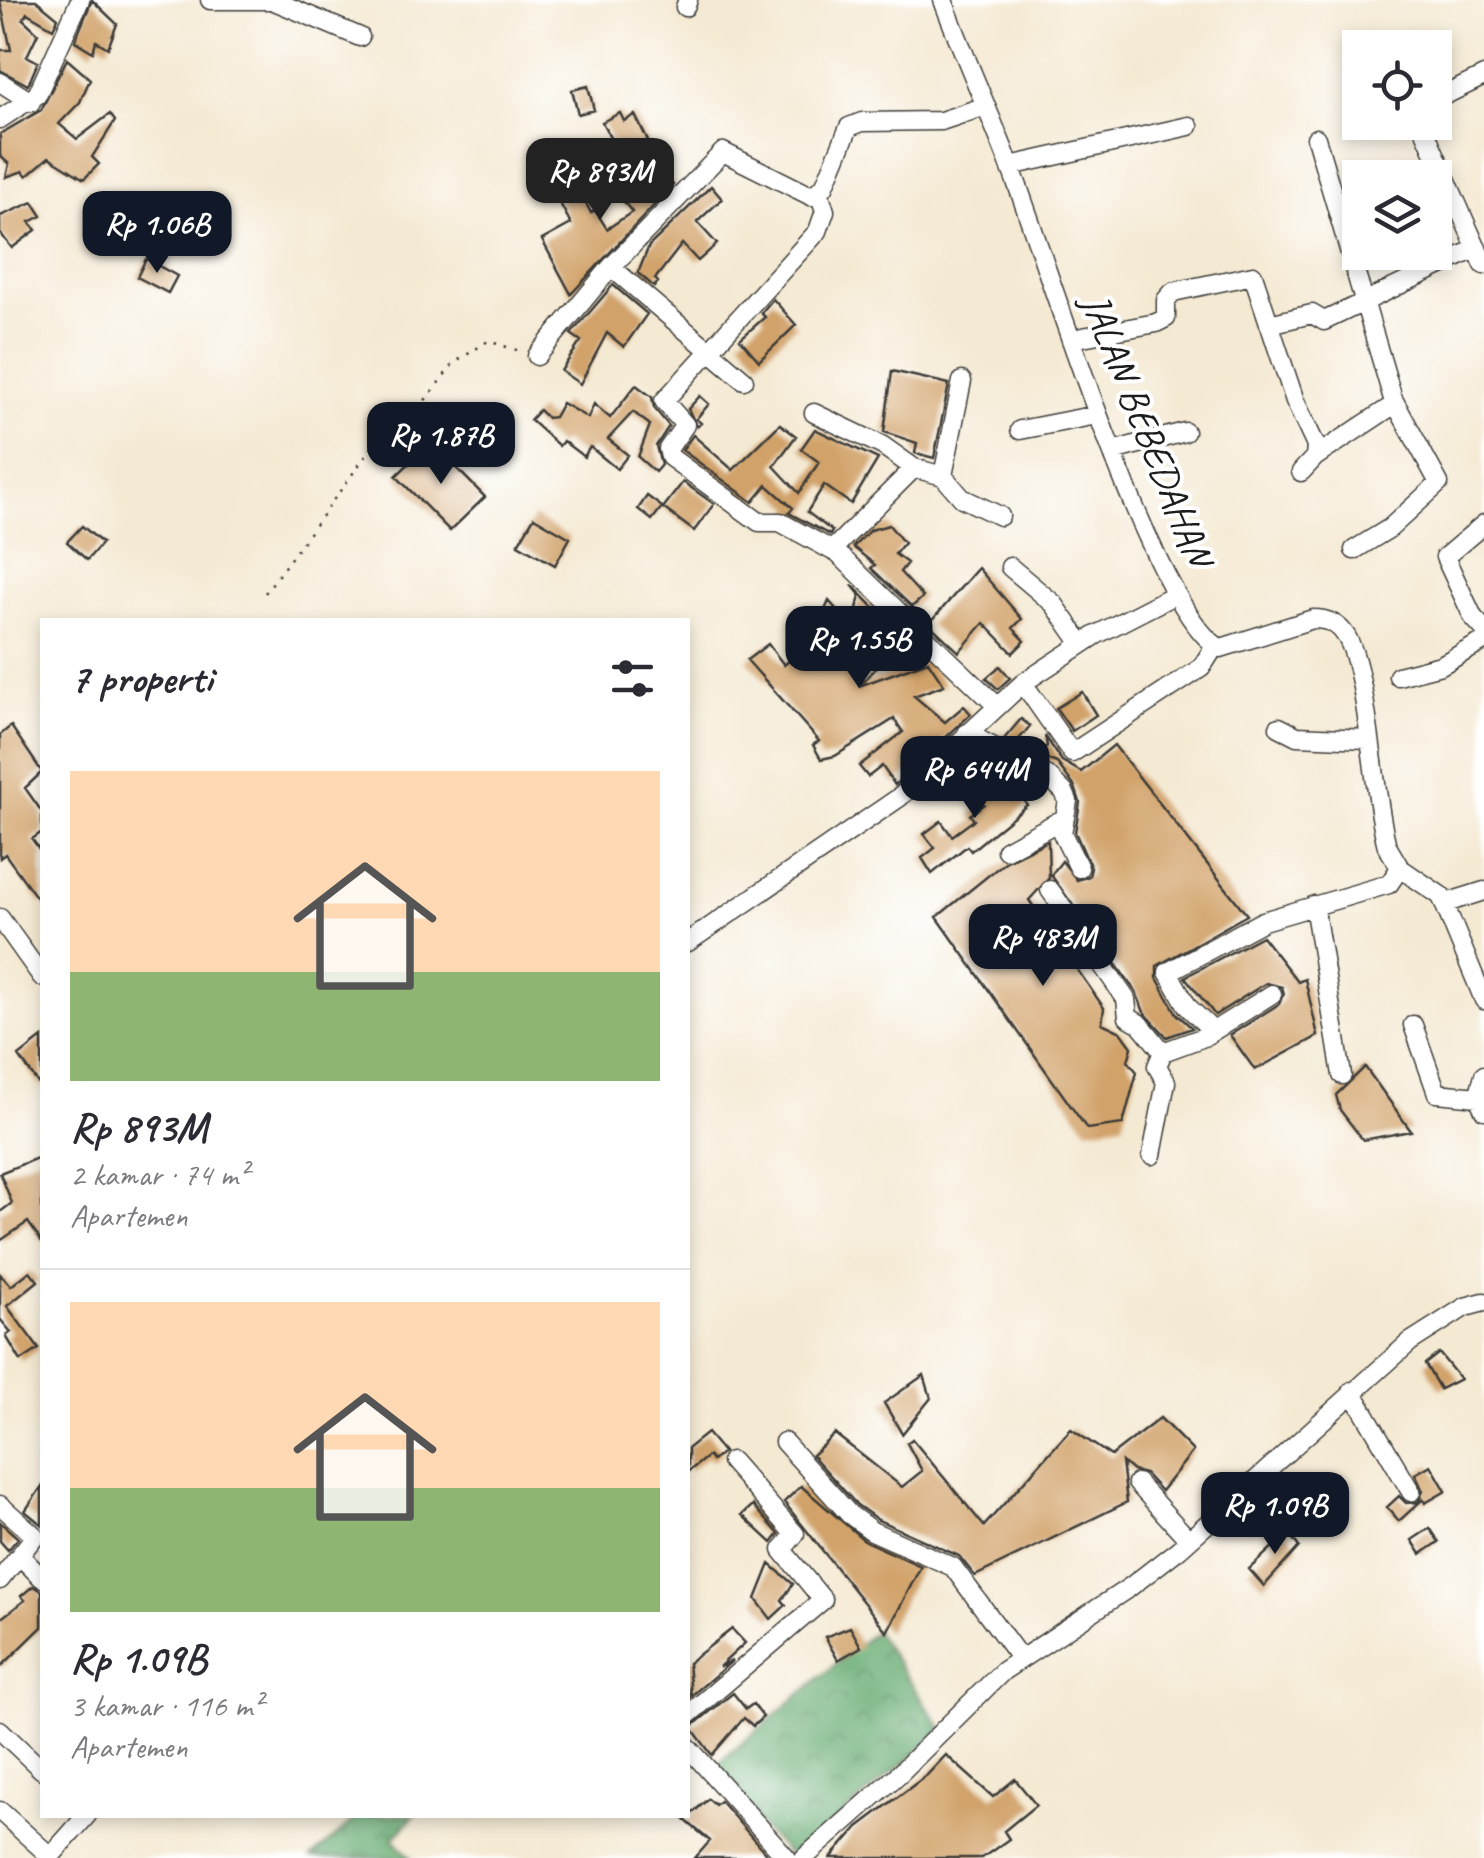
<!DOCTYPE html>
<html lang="id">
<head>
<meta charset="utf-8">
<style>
  :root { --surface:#fff; --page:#f2f2f3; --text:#2b2b33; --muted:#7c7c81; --line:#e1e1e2; --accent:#111827 }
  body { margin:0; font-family:Caveat,sans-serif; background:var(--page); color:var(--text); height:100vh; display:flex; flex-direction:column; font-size:38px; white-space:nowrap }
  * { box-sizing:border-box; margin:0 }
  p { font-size:32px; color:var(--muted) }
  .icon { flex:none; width:55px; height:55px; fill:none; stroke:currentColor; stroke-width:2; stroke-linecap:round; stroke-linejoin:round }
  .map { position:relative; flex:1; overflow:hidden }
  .panel { position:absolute; left:40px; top:618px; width:650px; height:1200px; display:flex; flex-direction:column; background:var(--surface); border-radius:0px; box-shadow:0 5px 15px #0003 }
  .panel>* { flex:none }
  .fabs { position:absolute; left:1342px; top:30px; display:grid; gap:20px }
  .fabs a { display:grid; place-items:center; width:110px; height:110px; border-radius:0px; background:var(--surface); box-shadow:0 5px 15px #0003; font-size:50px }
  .price { position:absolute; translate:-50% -85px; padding:0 22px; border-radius:20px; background:var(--accent); color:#fff; font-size:32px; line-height:65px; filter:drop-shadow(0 2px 5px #0008) }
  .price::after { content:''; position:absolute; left:50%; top:60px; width:30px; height:22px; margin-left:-15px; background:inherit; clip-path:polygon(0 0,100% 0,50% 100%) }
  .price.selected { background:#222; color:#fff }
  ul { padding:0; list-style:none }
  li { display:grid; align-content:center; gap:20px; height:530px; padding:0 30px }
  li+li { border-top:2px solid var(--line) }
  li span { display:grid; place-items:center; height:310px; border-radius:0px; color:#555 }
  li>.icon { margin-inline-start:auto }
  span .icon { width:180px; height:180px; fill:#fffc; stroke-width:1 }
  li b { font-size:42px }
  h2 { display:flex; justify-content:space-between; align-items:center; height:120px; padding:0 30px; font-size:42px }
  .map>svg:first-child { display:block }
  .forest { fill:url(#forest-crowns); stroke:#426447; stroke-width:2.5 }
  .building { fill:#d1a269 }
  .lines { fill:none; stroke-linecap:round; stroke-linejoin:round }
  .street-casing { stroke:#3c3b37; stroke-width:21 }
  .path { stroke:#3c3b37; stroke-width:2.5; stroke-dasharray:2.5 8; stroke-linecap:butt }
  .street { stroke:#fff; stroke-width:18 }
  .labels { text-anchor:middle; stroke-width:8; stroke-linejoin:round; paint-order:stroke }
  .street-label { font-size:40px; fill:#1c1c1c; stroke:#fff }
</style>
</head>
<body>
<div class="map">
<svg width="1484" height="1858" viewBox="0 0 1484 1858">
  <defs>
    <pattern id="forest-crowns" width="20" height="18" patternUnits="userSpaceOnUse" patternTransform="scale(2.5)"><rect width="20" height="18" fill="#68ac72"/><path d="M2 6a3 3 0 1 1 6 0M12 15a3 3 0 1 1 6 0" fill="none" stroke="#558b5d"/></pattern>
  </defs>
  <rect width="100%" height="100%" fill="#fff"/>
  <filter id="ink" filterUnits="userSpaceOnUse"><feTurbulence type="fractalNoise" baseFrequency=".01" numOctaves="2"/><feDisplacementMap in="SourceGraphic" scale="20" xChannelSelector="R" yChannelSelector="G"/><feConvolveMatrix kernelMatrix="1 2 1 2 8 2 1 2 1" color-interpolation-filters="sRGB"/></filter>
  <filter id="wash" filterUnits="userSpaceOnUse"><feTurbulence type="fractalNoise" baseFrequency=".0048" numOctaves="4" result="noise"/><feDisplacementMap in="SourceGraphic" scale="40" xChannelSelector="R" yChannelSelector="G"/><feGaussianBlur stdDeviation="2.25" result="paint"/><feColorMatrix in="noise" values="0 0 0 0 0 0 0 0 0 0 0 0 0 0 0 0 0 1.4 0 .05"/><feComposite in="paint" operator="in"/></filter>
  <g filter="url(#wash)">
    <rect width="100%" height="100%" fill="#f4e9d2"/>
    <!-- forest -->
    <path class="forest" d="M875 1631 943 1730 791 1858 709 1771Z
      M360 1815H415L393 1838 411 1858H311Z"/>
    <g id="blocks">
      <!-- building -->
      <path class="building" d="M0 0H36L58 18 53 28 27 13 23 19 38 33 27 56 38 62 28 85 0 70V50H11Z
        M92 0 117 24 108 48 96 41 93 52 75 41Z
        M67 59 90 79 80 102 59 124 77 139 110 114 115 121 92 157 99 164 84 179 49 157 27 176 23 171 6 177 9 164 0 156V134L41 110Z
        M588 86 594 110 578 114 572 90Z
        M620 113 624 121 635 115 653 151H617L602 122Z
        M646 154 673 185 571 294 542 240 571 224 551 186 572 175 591 213 595 210 607 229 632 212 620 197 637 184 626 171Z
        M711 186 722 199 697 222 717 244 698 261 682 244 655 279 658 282 654 287 638 273 649 246Z
        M33 202 42 216 30 222 36 230 12 248 0 233V216Z
        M146 259 177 276 168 293 137 277Z
        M613 285 647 314 624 347 607 333 580 384 561 371 581 341 571 334Z
        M773 299 796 325 759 361 740 339 765 317 761 313Z
        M892 371 949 384 934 458 915 453 917 443 884 432Z
        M636 385 652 397 654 408 669 426 656 446 661 465 655 472 638 457 650 425 633 412 608 439 628 455 617 469 590 447 584 457 563 441 559 446 530 420 539 410 547 418 554 417 562 403 588 418 594 404 610 418Z
        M700 396 709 404 696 419 701 423 697 427 688 409Z
        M780 424 796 436 774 466 799 493 819 462 801 449 815 429 878 459 851 504 824 485 807 512 832 531 830 535 789 513 793 508 767 485 753 502 682 450 693 435 733 470Z
        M431 442 485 497 450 531 396 476Z
        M683 482 714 504 694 531 663 508Z
        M647 496 662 507 652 520 638 509Z
        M534 517 570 538 555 565 518 544Z
        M889 525 904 543 895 554 907 563 900 572 923 597 912 607 871 568 875 565 853 547 870 530Z
        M82 526 102 543 87 560 67 542Z
        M978 568 1022 619 1013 628 1025 641 1013 653 984 623 959 652 929 624Z
        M852 585 904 638 859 686 928 661 944 685 914 696 945 722 964 706 971 714 895 785 882 766 868 777 859 766 903 732 894 719 835 756 821 759 813 745 819 741 747 660 768 644 784 665 810 644 829 601 853 628 860 595Z
        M1000 666 1010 678 998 689 986 678Z
        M1082 692 1096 715 1072 731 1056 708Z
        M1021 719 1030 726 1015 744 1004 739Z
        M11 726 42 772 25 788 42 812V832L32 839 42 853V905L5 854 0 858V735Z
        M1045 736 1062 761 1081 772 1114 745 1247 915 1157 966V978L1177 1014 1192 1028 1167 1037 1144 1012 1136 992 1051 875 1062 861 1077 880 1089 876 1091 868 1075 832 1080 802 1075 787 1057 763 1036 755 1047 746Z
        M990 766 1013 798 1019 793 1027 805 971 851 967 846 932 874 922 858 935 848 924 834 941 821 952 836 974 820 970 815 984 804 968 781Z
        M1048 841 1049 878 1029 900 1104 1008 1102 1023 1121 1032 1132 1047 1128 1061 1137 1072 1123 1124 1087 1129 937 917 1005 862Z
        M1262 936 1298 982 1305 979 1318 1036 1255 1070 1230 1035 1279 1004 1284 994 1282 987 1266 983 1215 1015 1185 977Z
        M42 1038V1089L19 1056Z
        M1365 1067 1411 1131 1363 1140 1340 1110 1336 1095Z
        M42 1156V1242L28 1222 0 1241V1212L12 1203 0 1173Z
        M30 1271 38 1281 7 1306 39 1349 21 1361 6 1336 11 1332 0 1319V1274L11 1286Z
        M1439 1353 1460 1379 1440 1389 1425 1364Z
        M924 1375 931 1398 902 1434 884 1403Z
        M1160 1418 1193 1451 1161 1491 1145 1474 1133 1471 1122 1462 1127 1502 975 1576 959 1556 878 1520 857 1505 812 1455 835 1434 902 1487 922 1471 907 1443 912 1439 984 1526 1071 1429 1111 1456Z
        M707 1433 723 1452 712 1461 708 1456 688 1472V1448Z
        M1431 1465 1446 1491 1425 1503 1423 1499 1399 1521 1387 1507 1399 1496 1406 1503 1418 1502 1423 1491 1415 1474Z
        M42 1486V1525L25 1511Z
        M801 1486 865 1541 921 1566 887 1632 784 1502Z
        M753 1505 779 1534 772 1543 742 1515Z
        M0 1522 18 1538 8 1550 0 1541Z
        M1284 1527 1299 1547 1264 1586 1249 1569 1276 1544 1271 1538Z
        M1430 1528 1439 1542 1421 1554 1412 1540Z
        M770 1564 793 1584 782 1600 786 1605 771 1619 756 1599Z
        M33 1586 42 1591V1627L0 1668V1619L25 1600 21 1596Z
        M850 1627 861 1647 838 1660 825 1637Z
        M732 1629 745 1643 719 1667 732 1661 691 1696 688 1663Z
        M733 1693 746 1709 753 1704 763 1717 753 1726 744 1718 712 1755 691 1727Z
        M946 1755 993 1797 1015 1779 1036 1805 1004 1831 1009 1839 982 1858H831L858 1827 927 1775Z
        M708 1799 715 1805 720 1801 770 1858H695L710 1841 685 1820Z"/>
    </g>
  </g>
  <g filter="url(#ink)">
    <use href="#blocks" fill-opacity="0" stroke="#3c3b37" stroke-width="2.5"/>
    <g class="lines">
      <defs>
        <path id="street" d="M210 0H267
          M272 0 360 37
          M943 0C966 62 994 122 1017 184 1046 262 1157 622 1221 648L1313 619C1327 619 1338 623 1346 636 1368 670 1373 796 1387 846L1400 868 1441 896 1484 1000
          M685 7 688 0
          M0 82 31 102
          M1435 100 1484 76
          M0 119 37 95 80 0
          M1421 122 1484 265
          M1316 138 1393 399 1439 483 1390 528 1354 550
          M1010 166 1189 126
          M819 192 825 211 818 231 664 401 685 425 668 449 670 457 759 522H780L835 552
          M611 267 744 380
          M1269 324 1312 314 1324 321 1477 248
          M1072 339 1156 323 1166 318V300L1173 292 1253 275 1295 401 1316 446 1315 457 1301 472
          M537 356 611 267 723 152 811 196 824 187 849 127 862 122 941 121 986 106
          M814 413 883 446 914 468
          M1020 430 1097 415
          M1112 451 1185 432
          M1315 457 1395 404
          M943 476 962 381
          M1484 524 1445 557 1473 617 1484 629
          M1010 567 1054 604 1082 644
          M1398 676 1441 665 1484 641
          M1023 683 1072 753 1201 668 1215 646
          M996 705 833 549 914 468 943 476 962 498 1000 516
          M1279 727 1297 736 1367 739
          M967 733 1048 776 1064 792 1068 801 1062 833 1079 868
          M1006 850 1063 819
          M1050 890 1126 999 1128 1017 1140 1024 1163 1052
          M1446 903 1484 891
          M1314 905 1342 1075
          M0 918 42 977
          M688 942 900 797 1023 683 1096 635 1176 594
          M1413 1025 1437 1093 1478 1097
          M1213 1031 1188 1007 1168 972 1263 921 1389 884 1400 868
          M1484 1075 1478 1097 1484 1110
          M1152 1155 1166 1082 1157 1066 1163 1052 1204 1037 1272 994
          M1352 1391 1411 1492
          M784 1442 849 1514 872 1531 953 1567 1020 1658
          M1137 1483 1189 1540
          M0 1505 35 1536 0 1580
          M20 1556 42 1578
          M688 1715 823 1600 782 1550 795 1534 731 1461
          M0 1730 42 1770
          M688 1747 787 1858
          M0 1811 50 1856
          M49 1858 87 1815
          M804 1858 899 1774 1003 1671 1130 1587 1179 1549 1410 1342 1465 1307 1484 1302"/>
      </defs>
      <!-- street casing -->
      <use href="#street" class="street-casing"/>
      <!-- path -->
      <path class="path" d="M265 593 376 442 423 403 454 363 488 341 520 351"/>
      <!-- street -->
      <use href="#street" class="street"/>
    </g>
  </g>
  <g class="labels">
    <!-- street labels -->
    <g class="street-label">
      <text transform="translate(1148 429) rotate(68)" y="14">JALAN BEBEDAHAN</text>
    </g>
  </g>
</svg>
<div class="fabs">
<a><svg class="icon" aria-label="locate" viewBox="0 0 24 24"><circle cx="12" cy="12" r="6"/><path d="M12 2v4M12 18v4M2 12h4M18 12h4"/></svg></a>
<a><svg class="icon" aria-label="layers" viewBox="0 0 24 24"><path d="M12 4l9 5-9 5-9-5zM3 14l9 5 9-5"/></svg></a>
</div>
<b class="price selected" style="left:600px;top:223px">Rp 893M</b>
<b class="price" style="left:157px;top:276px">Rp 1.06B</b>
<b class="price" style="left:441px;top:487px">Rp 1.87B</b>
<b class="price" style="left:859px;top:691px">Rp 1.55B</b>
<b class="price" style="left:975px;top:821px">Rp 644M</b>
<b class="price" style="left:1043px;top:989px">Rp 483M</b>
<b class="price" style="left:1275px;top:1557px">Rp 1.09B</b>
<section class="panel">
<h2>7 properti<svg class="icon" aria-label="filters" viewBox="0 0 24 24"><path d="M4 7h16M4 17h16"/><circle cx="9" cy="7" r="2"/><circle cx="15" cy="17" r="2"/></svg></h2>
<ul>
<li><span style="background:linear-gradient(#ffd9b3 65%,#8fb573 0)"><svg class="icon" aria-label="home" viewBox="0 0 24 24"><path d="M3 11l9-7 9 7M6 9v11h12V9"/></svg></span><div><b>Rp 893M</b><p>2 kamar · 74 m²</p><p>Apartemen</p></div></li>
<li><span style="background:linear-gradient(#ffd9b3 60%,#8fb573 0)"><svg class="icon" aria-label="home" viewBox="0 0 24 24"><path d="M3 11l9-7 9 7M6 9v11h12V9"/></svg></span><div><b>Rp 1.09B</b><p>3 kamar · 116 m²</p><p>Apartemen</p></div></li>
</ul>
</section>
</div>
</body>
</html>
